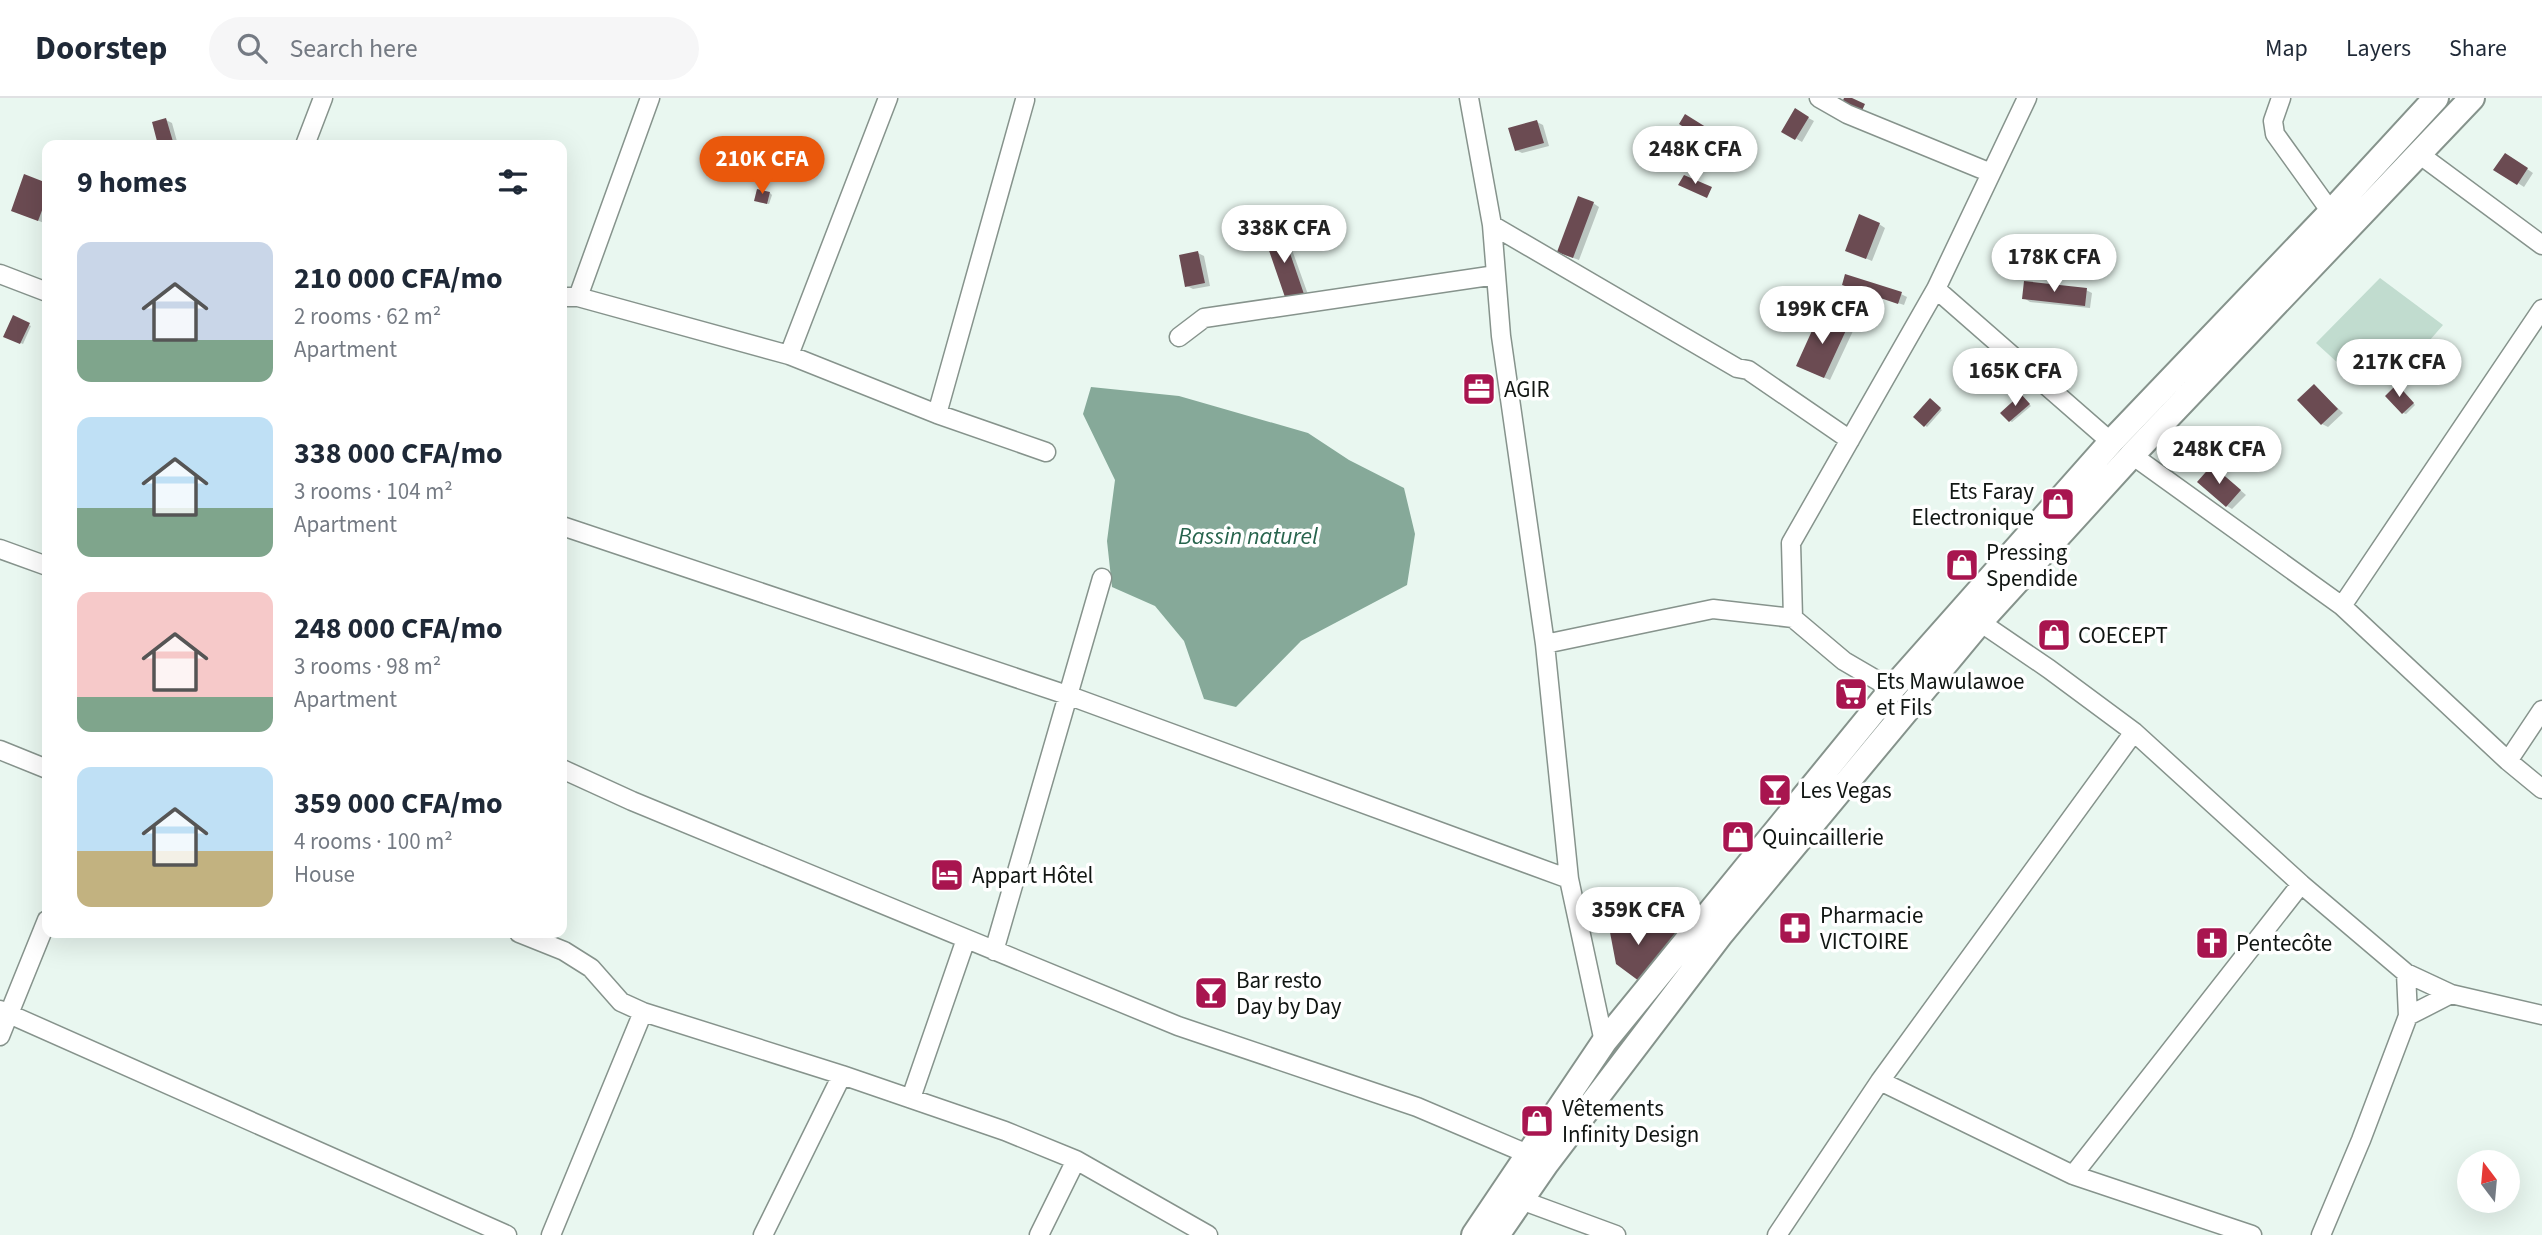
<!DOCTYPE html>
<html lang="en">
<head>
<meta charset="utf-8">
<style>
  :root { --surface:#fff; --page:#f6f6f7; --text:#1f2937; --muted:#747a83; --line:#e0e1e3; --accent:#ea580c }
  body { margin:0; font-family:"Source Sans 3",sans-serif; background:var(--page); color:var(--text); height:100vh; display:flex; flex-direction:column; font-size:26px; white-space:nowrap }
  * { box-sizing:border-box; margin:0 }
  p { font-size:23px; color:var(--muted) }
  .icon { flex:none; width:38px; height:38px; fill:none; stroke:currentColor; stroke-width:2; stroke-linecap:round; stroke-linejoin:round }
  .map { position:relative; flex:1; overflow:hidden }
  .details { position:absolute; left:42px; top:42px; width:525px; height:798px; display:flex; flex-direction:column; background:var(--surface); border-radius:14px; box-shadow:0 7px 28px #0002 }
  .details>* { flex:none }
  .needle { width:46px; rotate:344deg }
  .controls { position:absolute; left:2457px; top:1052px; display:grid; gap:14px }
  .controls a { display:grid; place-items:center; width:63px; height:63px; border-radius:50%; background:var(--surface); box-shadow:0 7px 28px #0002; font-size:35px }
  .price { position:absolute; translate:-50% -60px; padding:0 16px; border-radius:24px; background:#fff; color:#222; font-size:23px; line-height:46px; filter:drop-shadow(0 2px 4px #0008) }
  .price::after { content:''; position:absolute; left:50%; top:42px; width:21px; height:16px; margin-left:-10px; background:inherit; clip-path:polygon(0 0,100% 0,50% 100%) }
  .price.on { background:var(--accent); color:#fff }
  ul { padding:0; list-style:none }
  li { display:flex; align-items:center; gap:21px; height:175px; padding:0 35px }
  li span { display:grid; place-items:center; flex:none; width:196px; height:140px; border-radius:14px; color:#555 }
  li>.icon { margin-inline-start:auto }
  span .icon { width:84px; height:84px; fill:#fffc; stroke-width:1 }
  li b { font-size:30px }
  h2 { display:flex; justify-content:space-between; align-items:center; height:84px; padding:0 35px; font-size:30px }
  header { display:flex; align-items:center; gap:42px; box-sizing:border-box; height:98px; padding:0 35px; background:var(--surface); border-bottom:2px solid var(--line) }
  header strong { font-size:33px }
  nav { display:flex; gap:38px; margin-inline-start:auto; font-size:24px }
  .search { width:490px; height:63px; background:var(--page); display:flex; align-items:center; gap:18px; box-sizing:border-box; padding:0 24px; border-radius:38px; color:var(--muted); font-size:26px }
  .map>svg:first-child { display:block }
  .green { fill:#c1dccf }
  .water { fill:#86a999 }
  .shadow { fill:#0003 }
  .building { fill:#6b4b52 }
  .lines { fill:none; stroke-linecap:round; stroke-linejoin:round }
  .street-casing { stroke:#86938c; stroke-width:21 }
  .secondary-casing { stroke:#86938c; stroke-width:28 }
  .street { stroke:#fff; stroke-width:18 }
  .secondary { stroke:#fff; stroke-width:24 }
  .labels { text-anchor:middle; stroke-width:7; stroke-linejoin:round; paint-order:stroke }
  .poi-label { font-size:23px; fill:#111613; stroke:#fff; text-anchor:start }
  .water-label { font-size:24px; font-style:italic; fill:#27644d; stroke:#fff }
</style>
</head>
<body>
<header>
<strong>Doorstep</strong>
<div class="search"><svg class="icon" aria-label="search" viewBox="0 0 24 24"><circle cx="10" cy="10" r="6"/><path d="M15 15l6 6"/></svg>Search here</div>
<nav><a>Map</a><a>Layers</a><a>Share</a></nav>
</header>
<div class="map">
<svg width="2542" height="1137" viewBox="0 0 2542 1137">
  <rect width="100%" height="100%" fill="#e9f7f0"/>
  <!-- green -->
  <path class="green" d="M2380 180 2443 227 2396 281 2383 265 2351 277 2316 245Z"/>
  <!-- water -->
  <path class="water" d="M1091 289 1179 298 1308 335 1349 362 1404 390 1415 436 1407 487 1301 543 1236 609 1204 601 1184 543 1155 508 1112 489 1107 443 1115 382 1083 316Z"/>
  <!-- shadow -->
  <path class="shadow" d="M1796 13 1814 23 1802 44 1783 33Z
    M166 22 172 25 178 47H160L154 25Z
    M1537 24 1543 27 1549 48 1522 55 1516 52Z
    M2511 60 2533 75 2524 89 2496 71Z
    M25 79 47 86V117L44 125 19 115Z
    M770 95 772 97 769 106 758 104Z
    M1593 105 1599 109 1579 162 1565 157Z
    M1879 126 1885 130 1872 163 1853 155Z
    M1281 131 1286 135 1310 202 1294 208Z
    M1198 155 1204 158 1210 188 1193 191 1187 188Z
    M1850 189 1901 196 1907 199 1904 207Z
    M2086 192 2092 195 2090 210 2030 204 2024 200Z
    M14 220 31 228 23 246 6 238Z
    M1847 229 1853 233 1830 282 1804 271Z
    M2314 288 2343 315 2328 329 2322 326Z
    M2399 290 2415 307 2406 316 2403 315Z
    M2023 300 2031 308 2012 324 2010 323Z
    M1932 304 1942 312 1927 329 1915 319Z
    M2218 373 2246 397 2232 411 2227 408Z
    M1612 828 1677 835 1685 840 1649 887Z"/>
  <!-- building -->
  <path class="building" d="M1844 0H1852L1865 6 1860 17 1840 9Z
    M1795 10 1809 19 1795 42 1781 34Z
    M1685 16 1709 31 1702 41 1679 26Z
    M166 20 174 47H158L152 24Z
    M1537 22 1544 45 1515 53 1508 30Z
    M2505 55 2528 70 2517 87 2493 72Z
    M24 76 47 85V99L38 123 11 113Z
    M1684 77 1712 89 1707 100 1678 87Z
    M757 91 770 94 767 106 754 103Z
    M1578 98 1594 104 1573 160 1557 154Z
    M1859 116 1880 125 1866 161 1845 153Z
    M1281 129 1305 199 1287 205 1263 135Z
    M1198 153 1205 185 1185 189 1179 157Z
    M1845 176 1902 194 1898 206 1842 187Z
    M2024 183 2087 190 2085 208 2022 201Z
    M1820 215 1848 228 1824 280 1796 268Z
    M13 217 30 225 20 246 3 239Z
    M2314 286 2338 311 2321 327 2297 302Z
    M2397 286 2414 305 2402 316 2385 298Z
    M2021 296 2030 306 2009 324 2000 315Z
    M1930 300 1941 310 1924 329 1913 319Z
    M2212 367 2241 392 2226 409 2197 384Z
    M1611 827 1674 831 1677 833 1639 883 1616 866 1609 829Z"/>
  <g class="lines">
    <defs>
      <path id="street" d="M1469 0 1492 127 1501 238 1545 546 1569 781 1604 944
        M1819 0 1847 16 1991 75
        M2281 0 2273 23 2275 36 2331 114
        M305 47 323 0
        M2419 56 2542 147
        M1492 127 1737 270 1748 272 1850 342
        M0 176 47 194
        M1936 191 2111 344
        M562 199H578L789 257 937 316 1046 354
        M578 199 650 0
        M1179 239 1204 220 1496 177
        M789 257 888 0
        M937 316 1025 2
        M2132 357 2342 508 2508 663 2542 691
        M562 428 1070 598 1569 781
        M0 451 47 468
        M2342 508 2542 211
        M1793 520 1791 445 1936 191 2027 0
        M1980 524 2049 571 2134 634 2301 786 2406 875 2408 918 2361 1042 2321 1137
        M1545 546 1713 511 1793 520 1844 563 1892 591
        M0 652 47 671
        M2508 663 2542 612
        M562 671 632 703 1178 928 1417 1009 1537 1060
        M519 835 564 853 591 870 621 904 643 914 842 977 1005 1033 1076 1062 1208 1137
        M994 853 1102 480
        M2406 875 2451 896
        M0 912 507 1137
        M2408 918 2451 896 2542 917
        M0 938 47 822
        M1880 983 2073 1077 2252 1137
        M911 1000 966 841
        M2073 1077 2301 786
        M1521 1102 1616 1137
        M551 1137 643 914
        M763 1137 842 977
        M1039 1137 1076 1062
        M1777 1137 1880 983 2134 634"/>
      <path id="secondary" d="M1474 1137 1604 944 1892 591 2111 344 2331 114 2436 0
        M1497 1137 1546 1066 1721 836 1980 524 2132 357 2472 0"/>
    </defs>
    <!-- street casing -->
    <use href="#street" class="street-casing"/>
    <!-- secondary casing -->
    <use href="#secondary" class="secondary-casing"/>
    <!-- street -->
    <use href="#street" class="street"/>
    <!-- secondary -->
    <use href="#secondary" class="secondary"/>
  </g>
  <!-- icons -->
  <defs>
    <symbol id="office-square" viewBox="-11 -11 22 22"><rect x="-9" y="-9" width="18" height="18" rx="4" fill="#a8154f" stroke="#fff"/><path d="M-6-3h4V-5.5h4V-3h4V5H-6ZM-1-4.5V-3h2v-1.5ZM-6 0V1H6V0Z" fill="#fff"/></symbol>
    <symbol id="shop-square" viewBox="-11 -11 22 22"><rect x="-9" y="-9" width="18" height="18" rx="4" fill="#a8154f" stroke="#fff"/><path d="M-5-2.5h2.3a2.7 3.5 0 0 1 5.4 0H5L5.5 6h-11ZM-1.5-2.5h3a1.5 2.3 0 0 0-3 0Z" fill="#fff"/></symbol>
    <symbol id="supermarket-square" viewBox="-11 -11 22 22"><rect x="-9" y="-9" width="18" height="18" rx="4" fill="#a8154f" stroke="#fff"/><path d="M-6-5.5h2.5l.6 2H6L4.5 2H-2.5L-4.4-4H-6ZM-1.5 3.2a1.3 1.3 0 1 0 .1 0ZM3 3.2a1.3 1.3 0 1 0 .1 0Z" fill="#fff"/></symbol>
    <symbol id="bar-square" viewBox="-11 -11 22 22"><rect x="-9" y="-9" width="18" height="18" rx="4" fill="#a8154f" stroke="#fff"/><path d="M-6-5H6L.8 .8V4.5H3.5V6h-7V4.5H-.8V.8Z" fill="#fff"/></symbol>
    <symbol id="hotel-square" viewBox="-11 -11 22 22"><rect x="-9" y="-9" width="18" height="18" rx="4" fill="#a8154f" stroke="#fff"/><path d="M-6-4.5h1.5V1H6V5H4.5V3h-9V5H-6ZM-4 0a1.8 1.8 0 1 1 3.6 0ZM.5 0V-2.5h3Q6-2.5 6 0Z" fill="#fff"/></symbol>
    <symbol id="pharmacy-square" viewBox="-11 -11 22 22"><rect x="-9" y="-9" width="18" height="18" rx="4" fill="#a8154f" stroke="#fff"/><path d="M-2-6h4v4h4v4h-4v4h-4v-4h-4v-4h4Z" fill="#fff"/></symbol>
    <symbol id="church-square" viewBox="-11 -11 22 22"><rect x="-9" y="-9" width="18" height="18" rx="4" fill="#a8154f" stroke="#fff"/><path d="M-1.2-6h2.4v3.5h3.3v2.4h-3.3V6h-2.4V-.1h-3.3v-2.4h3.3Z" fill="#fff"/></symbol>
  </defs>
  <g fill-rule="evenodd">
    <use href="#office-square" x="1460" y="272" width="38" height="38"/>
    <use href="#shop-square" x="2039" y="387" width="38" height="38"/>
    <use href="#shop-square" x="1943" y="448" width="38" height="38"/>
    <use href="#shop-square" x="2035" y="518" width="38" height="38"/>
    <use href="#supermarket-square" x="1832" y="577" width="38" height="38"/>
    <use href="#bar-square" x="1756" y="673" width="38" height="38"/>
    <use href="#shop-square" x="1719" y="720" width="38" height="38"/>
    <use href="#hotel-square" x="928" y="758" width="38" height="38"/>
    <use href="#pharmacy-square" x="1776" y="811" width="38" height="38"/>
    <use href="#church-square" x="2193" y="826" width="38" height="38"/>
    <use href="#bar-square" x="1192" y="876" width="38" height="38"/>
    <use href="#shop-square" x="1518" y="1004" width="38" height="38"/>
  </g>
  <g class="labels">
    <!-- poi labels -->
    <g class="poi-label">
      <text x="1504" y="299">AGIR</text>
      <text x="2034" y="401" text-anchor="end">Ets Faray<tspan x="2034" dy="26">Electronique</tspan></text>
      <text x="1986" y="462">Pressing<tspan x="1986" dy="26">Spendide</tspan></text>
      <text x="2078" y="545">COECEPT</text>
      <text x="1876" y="591">Ets Mawulawoe<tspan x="1876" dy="26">et Fils</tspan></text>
      <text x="1800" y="700">Les Vegas</text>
      <text x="1762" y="747">Quincaillerie</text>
      <text x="972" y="785">Appart Hôtel</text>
      <text x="1820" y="825">Pharmacie<tspan x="1820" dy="26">VICTOIRE</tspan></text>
      <text x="2236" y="853">Pentecôte</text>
      <text x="1236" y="890">Bar resto<tspan x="1236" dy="26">Day by Day</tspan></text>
      <text x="1562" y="1018">Vêtements<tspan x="1562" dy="26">Infinity Design</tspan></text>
    </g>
    <!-- water labels -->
    <g class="water-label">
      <text x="1248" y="446">Bassin naturel</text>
    </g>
  </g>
</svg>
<div class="controls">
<a><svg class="needle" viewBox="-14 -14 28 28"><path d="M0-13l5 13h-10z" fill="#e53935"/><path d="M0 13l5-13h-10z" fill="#747a83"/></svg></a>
</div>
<b class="price" style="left:1695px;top:88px">248K CFA</b>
<b class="price on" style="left:762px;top:98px">210K CFA</b>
<b class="price" style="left:1284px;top:167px">338K CFA</b>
<b class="price" style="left:2054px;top:196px">178K CFA</b>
<b class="price" style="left:1822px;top:248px">199K CFA</b>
<b class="price" style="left:2399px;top:301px">217K CFA</b>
<b class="price" style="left:2015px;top:310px">165K CFA</b>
<b class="price" style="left:2219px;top:388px">248K CFA</b>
<b class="price" style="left:1638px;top:849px">359K CFA</b>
<section class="details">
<h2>9 homes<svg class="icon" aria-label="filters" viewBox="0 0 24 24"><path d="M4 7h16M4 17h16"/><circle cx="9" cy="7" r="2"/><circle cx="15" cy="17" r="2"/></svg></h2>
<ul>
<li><span style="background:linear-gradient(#c9d6e8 70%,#7fa58c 0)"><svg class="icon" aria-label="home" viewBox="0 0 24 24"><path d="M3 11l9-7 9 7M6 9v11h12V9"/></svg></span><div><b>210 000 CFA/mo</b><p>2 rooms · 62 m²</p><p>Apartment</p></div></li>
<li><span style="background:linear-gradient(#bfe0f5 65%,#7fa58c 0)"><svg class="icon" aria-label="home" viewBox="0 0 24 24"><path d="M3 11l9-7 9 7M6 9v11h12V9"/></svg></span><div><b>338 000 CFA/mo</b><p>3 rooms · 104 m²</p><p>Apartment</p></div></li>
<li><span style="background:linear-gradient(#f6c9c9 75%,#7fa58c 0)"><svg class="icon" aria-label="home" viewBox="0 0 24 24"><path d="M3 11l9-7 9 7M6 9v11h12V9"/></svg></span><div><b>248 000 CFA/mo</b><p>3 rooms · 98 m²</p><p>Apartment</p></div></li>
<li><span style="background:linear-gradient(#bfe0f5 60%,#c2b280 0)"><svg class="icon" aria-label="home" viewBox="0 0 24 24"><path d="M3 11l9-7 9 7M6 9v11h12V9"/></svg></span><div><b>359 000 CFA/mo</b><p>4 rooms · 100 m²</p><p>House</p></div></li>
</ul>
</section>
</div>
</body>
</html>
